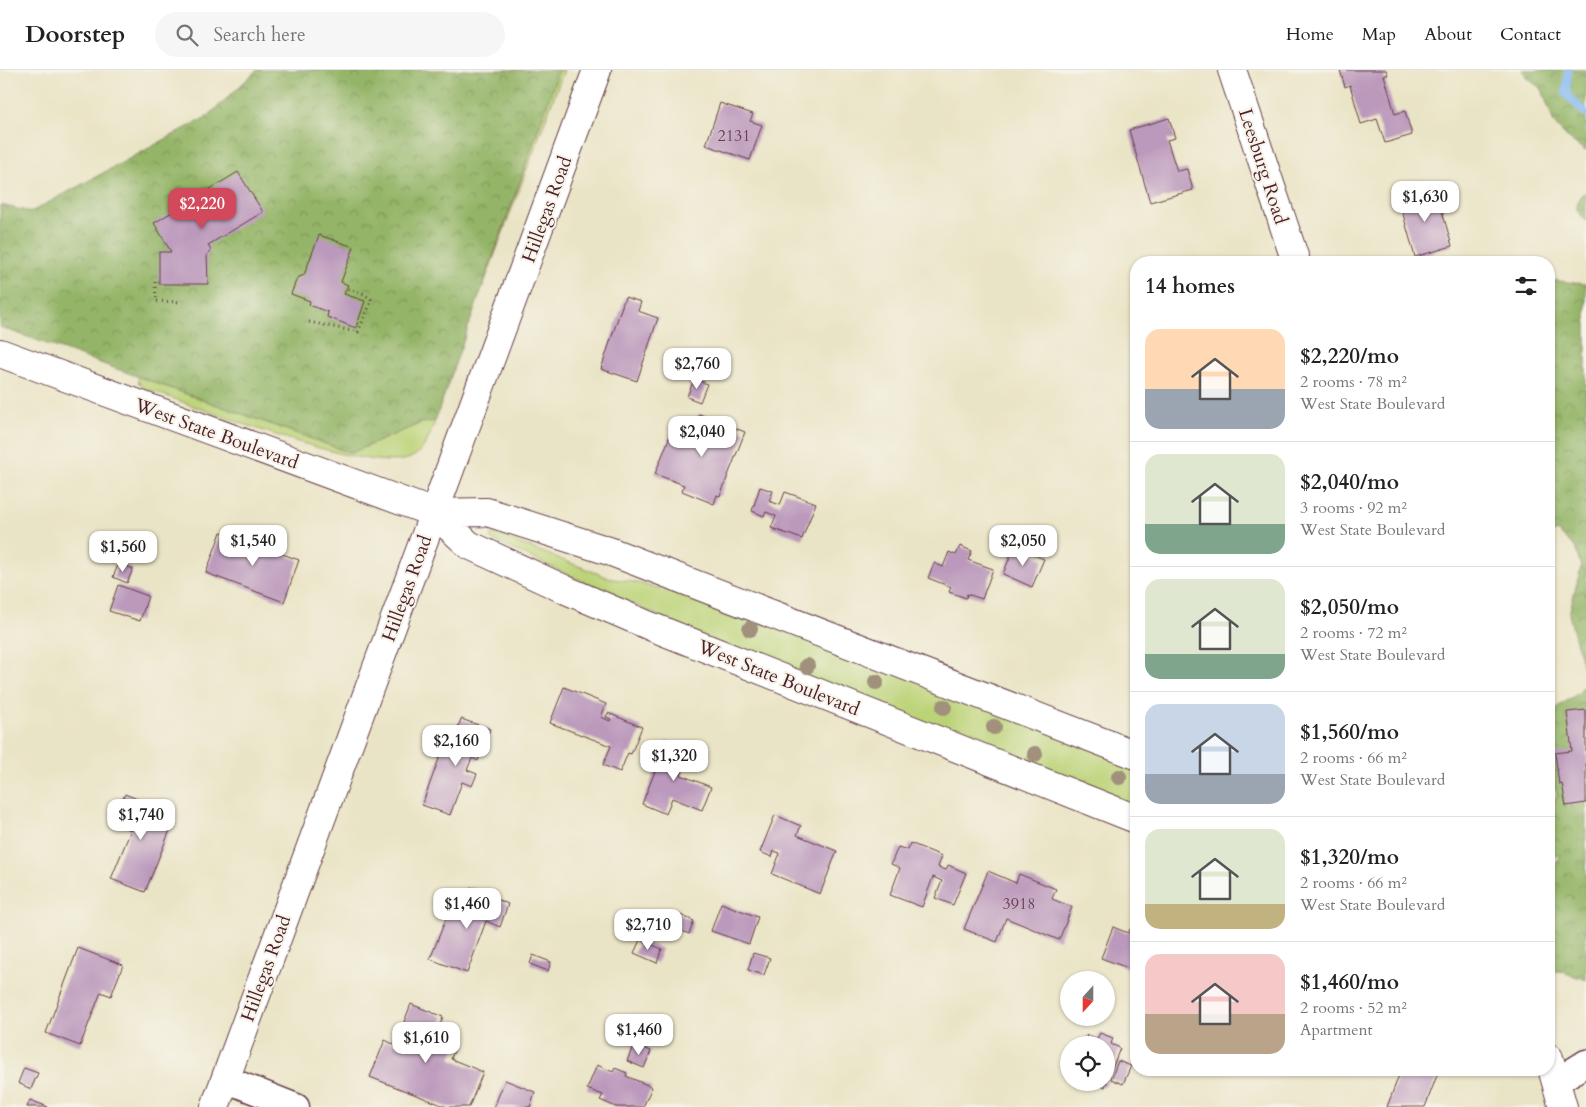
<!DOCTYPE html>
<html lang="en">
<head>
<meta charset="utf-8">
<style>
  :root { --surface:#fff; --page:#f6f6f6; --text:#222; --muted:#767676; --line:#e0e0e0; --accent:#d1495b }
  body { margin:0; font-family:Cardo,serif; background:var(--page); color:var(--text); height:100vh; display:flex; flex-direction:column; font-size:19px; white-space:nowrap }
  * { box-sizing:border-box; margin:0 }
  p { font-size:16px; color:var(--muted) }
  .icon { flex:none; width:28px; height:28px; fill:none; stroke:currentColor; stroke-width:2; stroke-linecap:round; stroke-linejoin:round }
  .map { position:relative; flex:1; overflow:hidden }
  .drawer { position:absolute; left:1130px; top:186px; width:425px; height:820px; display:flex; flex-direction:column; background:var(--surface); border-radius:20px; box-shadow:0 1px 4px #0004 }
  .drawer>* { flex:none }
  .needle { width:32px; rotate:201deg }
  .fabs { position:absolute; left:1060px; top:901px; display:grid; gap:10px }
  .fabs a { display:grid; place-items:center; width:55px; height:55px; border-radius:50%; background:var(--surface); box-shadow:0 1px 4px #0004; font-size:25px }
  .price { position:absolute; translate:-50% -42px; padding:0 11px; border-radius:10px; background:#fff; color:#222; font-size:16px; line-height:32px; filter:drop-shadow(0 1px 2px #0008) }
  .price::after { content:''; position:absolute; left:50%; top:30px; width:15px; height:11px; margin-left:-8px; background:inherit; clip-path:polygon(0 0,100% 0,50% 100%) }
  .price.selected { background:var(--accent); color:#fff }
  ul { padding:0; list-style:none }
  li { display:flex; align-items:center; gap:15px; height:125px; padding:0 15px }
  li+li { border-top:1px solid var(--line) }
  li span { display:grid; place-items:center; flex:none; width:140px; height:100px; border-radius:15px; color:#555 }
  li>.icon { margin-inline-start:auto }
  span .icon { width:60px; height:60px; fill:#fffc; stroke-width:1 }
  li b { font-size:21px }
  h2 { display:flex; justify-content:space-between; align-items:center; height:60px; padding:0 15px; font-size:21px }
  header { display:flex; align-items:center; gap:30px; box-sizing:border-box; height:70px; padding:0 25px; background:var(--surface); border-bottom:1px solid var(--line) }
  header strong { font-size:24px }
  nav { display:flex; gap:28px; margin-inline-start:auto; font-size:18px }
  .search { width:350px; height:45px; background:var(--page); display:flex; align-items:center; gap:12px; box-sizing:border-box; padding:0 18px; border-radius:28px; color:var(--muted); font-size:19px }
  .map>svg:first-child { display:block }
  .grass { fill:#bbd377; stroke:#827951 }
  .forest { fill:url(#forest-crowns); stroke:#6f6a4a }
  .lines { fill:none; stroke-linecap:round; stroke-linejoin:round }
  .stream { stroke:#83b8f2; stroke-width:8 }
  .building { fill:#bb99bc }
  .street-casing { stroke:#623d42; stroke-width:29 }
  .secondary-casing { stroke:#623d42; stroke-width:30 }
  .primary-casing { stroke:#623d42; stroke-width:30 }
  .path { stroke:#623d42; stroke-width:3; stroke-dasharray:1 4; stroke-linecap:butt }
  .street { stroke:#fff; stroke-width:26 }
  .secondary { stroke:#fff; stroke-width:28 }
  .primary { stroke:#fff; stroke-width:28 }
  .tree { fill:#a1907b }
  .labels { text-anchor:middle; stroke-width:4; stroke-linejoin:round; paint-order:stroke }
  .number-label { font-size:16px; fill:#663e4f }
  .street-label { font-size:19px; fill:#4a1f2b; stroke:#f7f3e8 }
</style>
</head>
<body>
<header>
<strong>Doorstep</strong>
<div class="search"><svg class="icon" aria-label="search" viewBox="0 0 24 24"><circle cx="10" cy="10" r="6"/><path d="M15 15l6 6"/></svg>Search here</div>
<nav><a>Home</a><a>Map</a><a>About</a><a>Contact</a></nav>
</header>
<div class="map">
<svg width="1586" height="1037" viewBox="0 0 1586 1037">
  <defs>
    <pattern id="forest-crowns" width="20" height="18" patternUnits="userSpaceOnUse" patternTransform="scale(1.25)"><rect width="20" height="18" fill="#94b568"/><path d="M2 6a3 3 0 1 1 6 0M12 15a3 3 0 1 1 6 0" fill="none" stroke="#7b9356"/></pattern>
  </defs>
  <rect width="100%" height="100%" fill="#f7f3e8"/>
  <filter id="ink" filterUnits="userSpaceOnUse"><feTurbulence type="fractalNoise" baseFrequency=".02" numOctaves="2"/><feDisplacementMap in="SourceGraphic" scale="10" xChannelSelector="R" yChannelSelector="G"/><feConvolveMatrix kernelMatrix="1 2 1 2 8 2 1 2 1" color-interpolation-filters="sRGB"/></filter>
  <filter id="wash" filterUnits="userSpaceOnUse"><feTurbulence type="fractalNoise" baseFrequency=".0096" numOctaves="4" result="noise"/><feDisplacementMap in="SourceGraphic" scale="20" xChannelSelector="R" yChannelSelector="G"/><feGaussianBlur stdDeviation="1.12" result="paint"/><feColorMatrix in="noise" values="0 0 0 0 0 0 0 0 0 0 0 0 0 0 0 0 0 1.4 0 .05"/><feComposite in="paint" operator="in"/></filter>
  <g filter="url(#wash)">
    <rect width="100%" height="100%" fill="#eae4c6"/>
    <!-- grass -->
    <path class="grass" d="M559 0H564L483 216Z
      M139 307 351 383 421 353 435 351C430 365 425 382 410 388 367 406 194 335 144 318L138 312Z
      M493 463 612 509 629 511 713 532 1136 695V739L723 575 490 469Z"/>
    <!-- forest -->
    <path class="forest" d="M257 0H559L435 351 421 353 351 383 0 257V135L31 142 208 46Z
      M1522 0H1586V81L1569 69 1554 53 1542 19 1527 8Z
      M1586 122V151L1576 139 1581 125Z
      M1549 210 1586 214V910L1560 901H1549V811L1555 795 1561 785H1558L1549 790V732L1554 731 1557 724 1549 701V669L1553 649 1559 636 1579 623 1585 613 1583 598 1569 544 1581 497 1575 477 1557 461 1549 465Z"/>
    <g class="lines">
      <!-- stream -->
      <path class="stream" d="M1568 0 1566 24 1586 44"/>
    </g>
    <g id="blocks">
      <!-- building -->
      <path class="building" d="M1340 0H1386L1388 5H1384L1395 44 1405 41 1412 65 1385 73 1377 49 1361 54 1350 15 1345 17Z
        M720 33 753 44 750 51 762 55 750 90 706 75Z
        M1169 48 1175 68 1167 70 1177 101 1187 99 1193 120 1150 132 1129 60Z
        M238 102 263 142 208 175 211 181 207 184 208 214H159V182H171L154 153Z
        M1436 120 1452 176 1415 187 1399 130Z
        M319 165 354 177 341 212 348 215 344 224 365 231 356 258 327 247 328 242 309 235 310 231 291 224 297 208 304 205Z
        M625 227 641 232 638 241 658 248 637 311 601 299Z
        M694 309 707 314 700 332 687 327Z
        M699 344 745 362 720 426 717 425 714 434 682 421 684 415 655 404 672 361 690 368Z
        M760 417 773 421 769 431 780 435 785 422 816 433 802 469 771 458 776 446 766 442 764 446 752 441Z
        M221 462 299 490 284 532 206 503Z
        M960 476 972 481 968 490 993 499 982 529 967 524 966 528 949 522 951 517 928 508 934 493 943 497 949 482 956 485Z
        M1014 477 1044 489 1032 517 1003 504Z
        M119 493 133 499 127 513 113 507Z
        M118 515 148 526 140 551 109 541Z
        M564 617 606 634 601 647 610 651 611 649 606 647 608 643 642 657 631 684 628 683 620 702 603 695 611 676 550 653Z
        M1586 640V733L1566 736 1562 713 1559 714 1555 683 1572 681 1567 642Z
        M461 649 490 659 478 691 472 688 467 700 477 704 472 716 462 712 450 745 422 735 444 675 450 677Z
        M667 671 691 681 681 705 711 717 702 740 672 728 666 744 642 734Z
        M125 724 176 745 145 822 111 809 131 760 113 752Z
        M775 745 801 756 797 765 837 781 820 824 772 804 780 783 774 781 772 787 760 782Z
        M910 773 942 786 938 797 946 800 948 795 966 803 953 835 935 828 942 811 933 807 922 837 890 825 900 798 891 794 898 777 908 780Z
        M988 801 1016 813 1019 804 1056 819 1052 829 1072 837 1059 870 1006 848 997 872 964 859Z
        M471 817 495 826 494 828 508 834 500 857 486 851 467 903 430 889 449 841 460 845Z
        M721 833 758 847 749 874 711 861Z
        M678 844 694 851 689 864 673 857Z
        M1113 857 1128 863 1130 859 1136 862V901L1101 888Z
        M640 870 662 879 657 893 634 883Z
        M78 878 123 895 111 926 101 922 80 976 46 963Z
        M753 883 770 888 764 905 748 900Z
        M533 885 551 892 548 901 530 894Z
        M411 934 443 947 434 970 455 978 451 989 483 1002 469 1037H447L370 1007 385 970 395 975Z
        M1100 963 1113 968 1111 974 1120 978 1105 1017 1093 1013 1106 1012V975H1083L1087 965 1097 969Z
        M634 974 651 981 644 998 627 991Z
        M1118 991 1131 996 1123 1014 1111 1009Z
        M597 995 613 1002 615 998 627 1003 626 1006 652 1017 643 1037H616L600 1030 603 1025 587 1019Z
        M24 998 38 1003 31 1019 18 1013Z
        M1401 1000H1439L1425 1037H1387Z
        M505 1010 535 1022 530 1037H494Z
        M30 1030 48 1037H27Z"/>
    </g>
  </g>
  <g filter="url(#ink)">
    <use href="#blocks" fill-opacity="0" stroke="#623d42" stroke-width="1"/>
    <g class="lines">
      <defs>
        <path id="street" d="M225 1009 296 1037
          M1556 1012 1586 993"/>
        <path id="secondary" d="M1232 0 1296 192
          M434 443 469 475 566 520 650 556 1136 749
          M434 443 487 442 609 481 1136 685
          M1549 988 1563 1037"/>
        <path id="primary" d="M0 283 434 443
          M215 1037 597 0"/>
      </defs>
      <!-- street casing -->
      <use href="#street" class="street-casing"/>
      <!-- secondary casing -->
      <use href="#secondary" class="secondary-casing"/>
      <!-- primary casing -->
      <use href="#primary" class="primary-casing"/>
      <!-- path -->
      <path class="path" d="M155 212 156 231 180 232
        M309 252 358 262 371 232V229L364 224 346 218"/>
      <!-- street -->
      <use href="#street" class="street"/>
      <!-- secondary -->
      <use href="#secondary" class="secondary"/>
      <!-- primary -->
      <use href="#primary" class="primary"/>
    </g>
    <!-- trees -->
    <g class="tree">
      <circle cx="750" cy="559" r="8"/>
      <circle cx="807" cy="596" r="8"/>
      <circle cx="876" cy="612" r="8"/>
      <circle cx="944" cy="637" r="8"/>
      <circle cx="994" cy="657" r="8"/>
      <circle cx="1035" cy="684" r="8"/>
      <circle cx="1119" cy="707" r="8"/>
    </g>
  </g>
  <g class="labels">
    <!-- number labels -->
    <g class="number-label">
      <text x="734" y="71">2131</text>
      <text x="1019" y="839">3918</text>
    </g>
    <!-- street labels -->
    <g class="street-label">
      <text transform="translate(1264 96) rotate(72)" y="7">Leesburg Road</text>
      <text transform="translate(546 139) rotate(-70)" y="7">Hillegas Road</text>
      <text transform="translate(217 363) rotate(20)" y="7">West State Boulevard</text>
      <text transform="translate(406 518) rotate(-70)" y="7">Hillegas Road</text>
      <text transform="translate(779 607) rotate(22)" y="7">West State Boulevard</text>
      <text transform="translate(265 898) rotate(-70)" y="7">Hillegas Road</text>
    </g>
  </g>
</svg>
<div class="fabs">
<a><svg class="needle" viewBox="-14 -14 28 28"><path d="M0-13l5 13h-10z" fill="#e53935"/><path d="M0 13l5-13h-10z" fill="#767676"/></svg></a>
<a><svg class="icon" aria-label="locate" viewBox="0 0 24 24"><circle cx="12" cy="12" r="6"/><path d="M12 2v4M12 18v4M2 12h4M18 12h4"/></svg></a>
</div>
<b class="price" style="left:1425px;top:153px">$1,630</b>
<b class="price selected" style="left:202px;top:160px">$2,220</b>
<b class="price" style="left:697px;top:320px">$2,760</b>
<b class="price" style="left:702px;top:388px">$2,040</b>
<b class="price" style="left:253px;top:497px">$1,540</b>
<b class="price" style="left:1023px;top:497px">$2,050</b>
<b class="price" style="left:123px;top:503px">$1,560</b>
<b class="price" style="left:456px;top:697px">$2,160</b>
<b class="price" style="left:674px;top:712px">$1,320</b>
<b class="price" style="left:141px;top:771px">$1,740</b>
<b class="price" style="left:467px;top:860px">$1,460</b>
<b class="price" style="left:648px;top:881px">$2,710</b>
<b class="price" style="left:639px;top:986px">$1,460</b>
<b class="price" style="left:426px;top:994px">$1,610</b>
<section class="drawer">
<h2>14 homes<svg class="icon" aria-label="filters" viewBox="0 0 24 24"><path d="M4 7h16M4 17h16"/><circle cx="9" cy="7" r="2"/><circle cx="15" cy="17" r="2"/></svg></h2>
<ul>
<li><span style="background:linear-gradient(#ffd9b3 60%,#9aa5b1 0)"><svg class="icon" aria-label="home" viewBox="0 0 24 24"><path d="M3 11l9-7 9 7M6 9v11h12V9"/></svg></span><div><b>$2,220/mo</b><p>2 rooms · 78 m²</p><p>West State Boulevard</p></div></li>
<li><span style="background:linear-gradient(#dfe7d0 70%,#7fa58c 0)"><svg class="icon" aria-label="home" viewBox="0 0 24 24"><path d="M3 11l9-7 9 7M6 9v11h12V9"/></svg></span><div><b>$2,040/mo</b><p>3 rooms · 92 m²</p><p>West State Boulevard</p></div></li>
<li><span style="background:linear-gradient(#dfe7d0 75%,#7fa58c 0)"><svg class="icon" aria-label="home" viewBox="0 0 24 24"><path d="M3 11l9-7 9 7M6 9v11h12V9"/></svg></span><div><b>$2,050/mo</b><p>2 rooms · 72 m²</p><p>West State Boulevard</p></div></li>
<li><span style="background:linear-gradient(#c9d6e8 70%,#9aa5b1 0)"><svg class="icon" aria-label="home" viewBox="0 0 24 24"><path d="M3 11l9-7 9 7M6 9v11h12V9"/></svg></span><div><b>$1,560/mo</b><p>2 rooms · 66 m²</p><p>West State Boulevard</p></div></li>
<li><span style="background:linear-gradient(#dfe7d0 75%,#c2b280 0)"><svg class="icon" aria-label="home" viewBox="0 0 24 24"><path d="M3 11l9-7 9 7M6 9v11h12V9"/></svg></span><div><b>$1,320/mo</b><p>2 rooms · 66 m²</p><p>West State Boulevard</p></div></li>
<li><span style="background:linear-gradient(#f6c9c9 60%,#b9a48a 0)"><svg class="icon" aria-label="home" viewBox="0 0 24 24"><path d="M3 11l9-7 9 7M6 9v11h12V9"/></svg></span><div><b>$1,460/mo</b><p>2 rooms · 52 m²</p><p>Apartment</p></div></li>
</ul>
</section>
</div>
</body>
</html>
